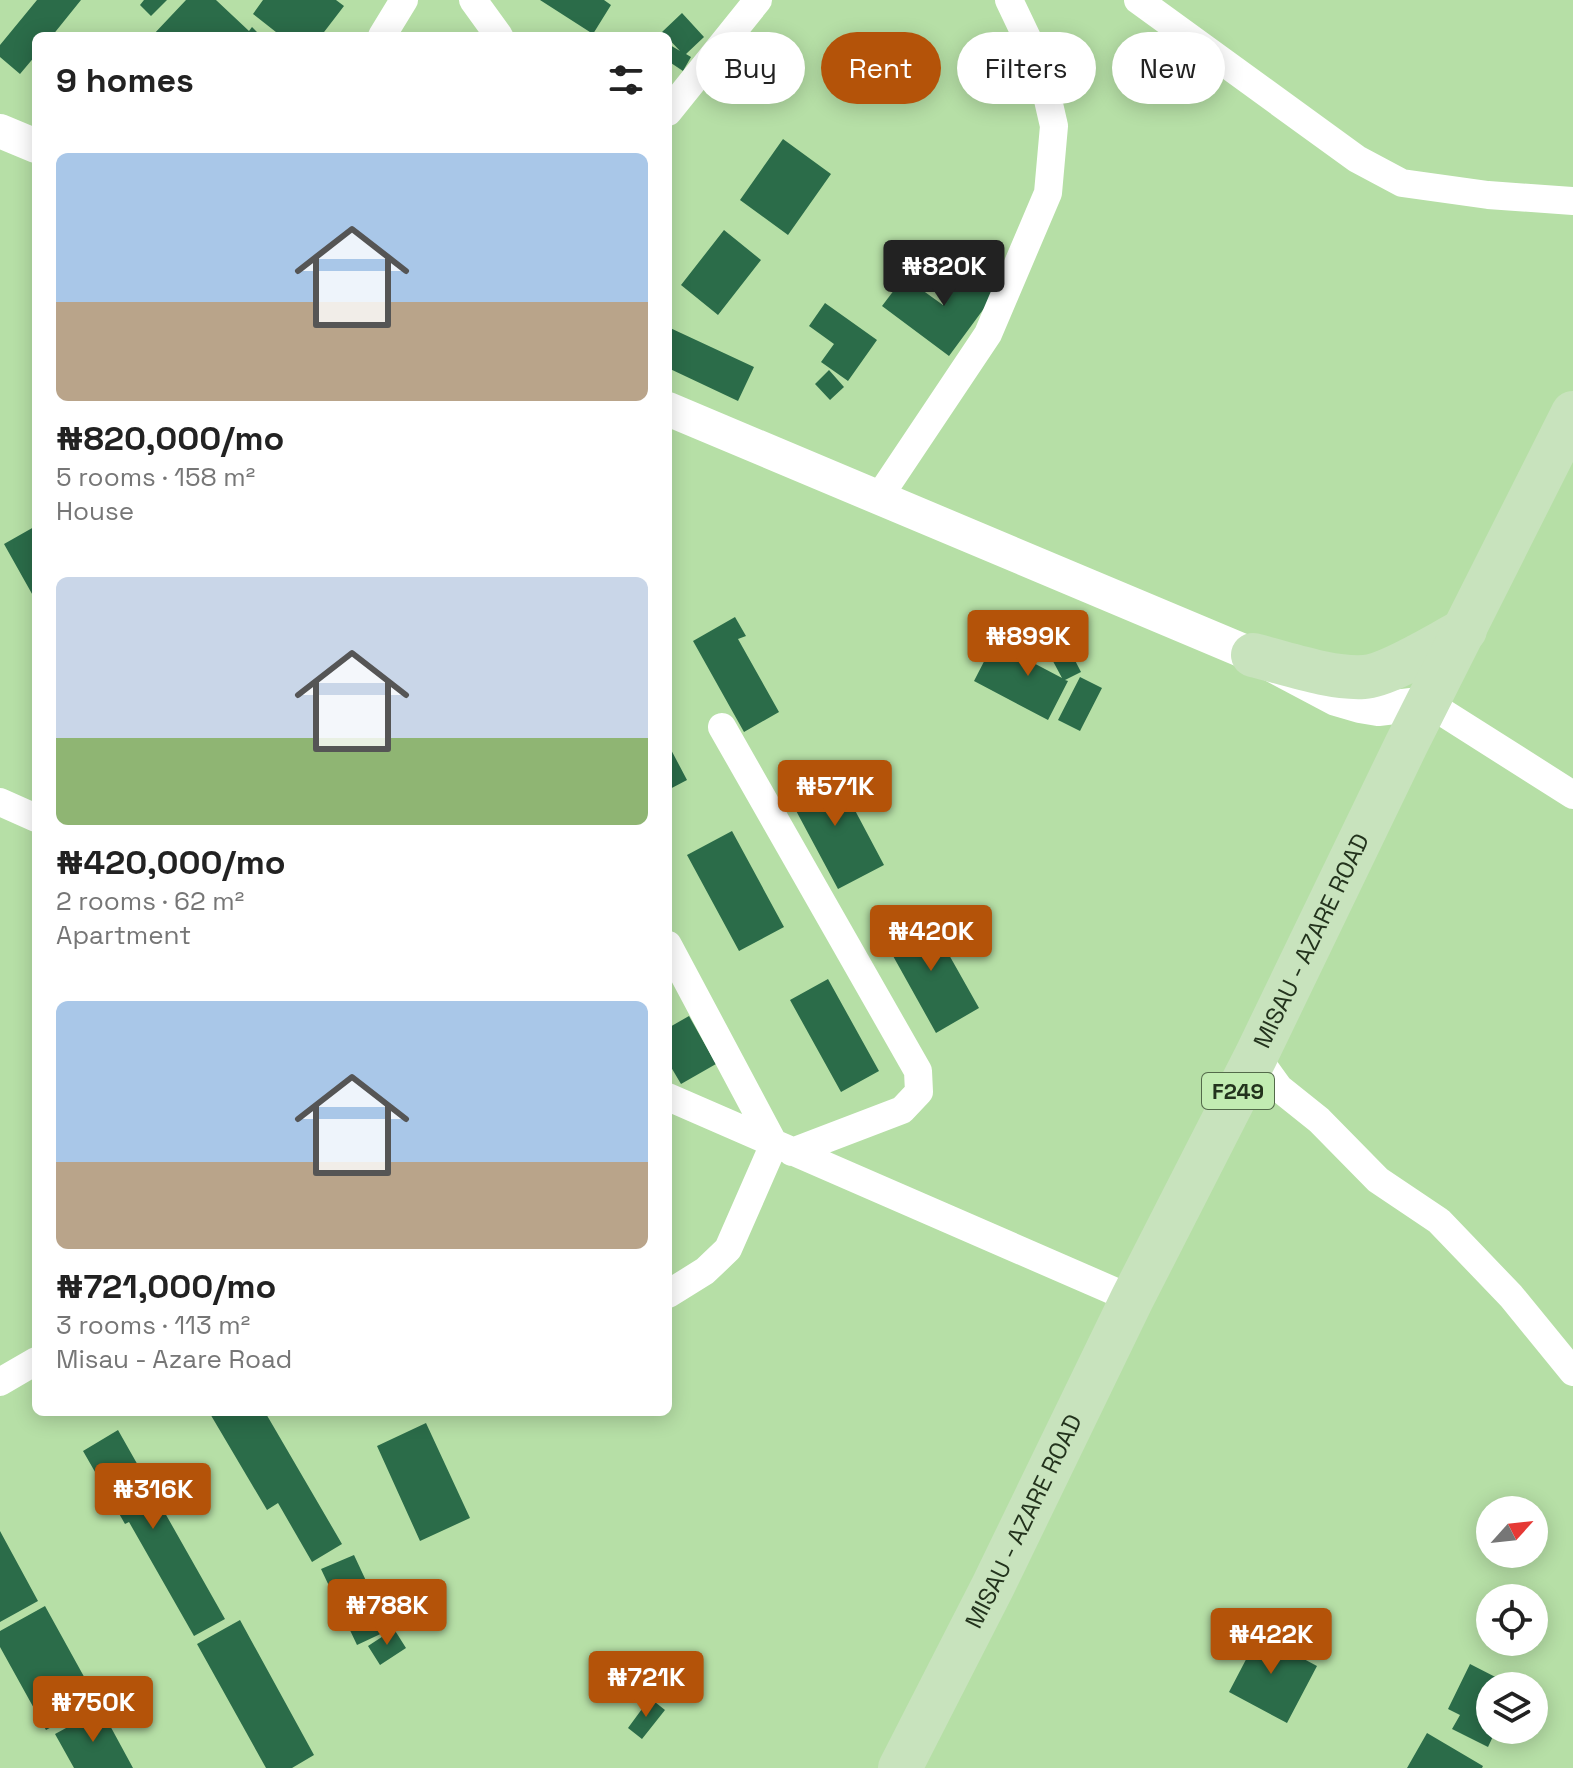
<!DOCTYPE html>
<html lang="en">
<head>
<meta charset="utf-8">
<style>
  :root { --surface:#fff; --page:#f2f2f2; --text:#222; --muted:#767676; --accent:#b45309 }
  body { margin:0; font-family:"Space Grotesk",sans-serif; background:var(--page); color:var(--text); height:100vh; display:flex; flex-direction:column; font-size:30px; white-space:nowrap }
  * { box-sizing:border-box; margin:0 }
  p { font-size:26px; color:var(--muted) }
  .icon { flex:none; width:44px; height:44px; fill:none; stroke:currentColor; stroke-width:2; stroke-linecap:round; stroke-linejoin:round }
  .map { position:relative; flex:1; overflow:hidden }
  .sheet { position:absolute; left:32px; top:32px; width:640px; height:1384px; display:flex; flex-direction:column; background:var(--surface); border-radius:12px; box-shadow:0 4px 20px #0003 }
  .sheet>* { flex:none }
  .top-card { position:absolute; left:696px; top:32px; width:756px; height:72px; display:flex; gap:16px }
  .needle { width:52px; rotate:63deg }
  .controls { position:absolute; left:1476px; top:1496px; display:grid; gap:16px }
  .controls a { display:grid; place-items:center; width:72px; height:72px; border-radius:50%; background:var(--surface); box-shadow:0 4px 20px #0003; font-size:40px }
  .price { position:absolute; translate:-50% -68px; padding:0 18px; border-radius:8px; background:var(--accent); color:#fff; font-size:26px; line-height:52px; filter:drop-shadow(0 2px 4px #0008) }
  .price::after { content:''; position:absolute; left:50%; top:48px; width:24px; height:18px; margin-left:-12px; background:inherit; clip-path:polygon(0 0,100% 0,50% 100%) }
  .price.selected { background:#222; color:#fff }
  ul { padding:0; list-style:none }
  li { display:grid; align-content:center; gap:16px; height:424px; padding:0 24px }
  li span { display:grid; place-items:center; height:248px; border-radius:12px; color:#555 }
  li>.icon { margin-inline-start:auto }
  span .icon { width:144px; height:144px; fill:#fffc; stroke-width:1 }
  li b { font-size:34px }
  h2 { display:flex; justify-content:space-between; align-items:center; height:96px; padding:0 24px; font-size:34px }
  .tag { padding:0 28px; border-radius:36px; background:var(--surface); box-shadow:0 4px 20px #0003; font-size:28px; line-height:72px }
  .tag.selected { background:var(--accent); color:#fff }
  .map>svg:first-child { display:block }
  .building { fill:#2b6c49 }
  .lines { fill:none; stroke-linecap:round; stroke-linejoin:round }
  .minor { stroke:#fff; stroke-width:28 }
  .tertiary { stroke:#fff; stroke-width:34 }
  .primary { stroke:#c8e3bd; stroke-width:44 }
  .labels { text-anchor:middle; stroke-width:8; stroke-linejoin:round; paint-order:stroke }
  .shield { fill:#c2ecb2; stroke:#536a4a; stroke-width:2 }
  .shield-label { font-size:22px; font-weight:bold; fill:#23331d }
  .street-label { font-size:24px; fill:#23331d; stroke:#c2ecb2 }
</style>
</head>
<body>
<div class="map">
<svg width="1573" height="1768" viewBox="0 0 1573 1768">
  <rect width="100%" height="100%" fill="#b6dfa6"/>
  <!-- building -->
  <path class="building" d="M37 0H81L52 36H36V55L20 74 0 57V45Z
    M144 0H167L151 16 140 5Z
    M186 0H216L249 31 252 27 261 36H152Z
    M263 0H336L344 6 321 36H281L253 14Z
    M540 0H604L611 5 593 34Z
    M682 13 704 37 686 54 691 57 683 71 668 61 670 45 680 51 662 32Z
    M783 139 831 174 788 235 740 200Z
    M724 230 761 260 718 315 681 285Z
    M974 263 1002 284 949 356 882 306 904 277 943 305Z
    M825 303 877 340 848 381 821 362 834 344 809 326Z
    M668 327 754 367 738 401 668 368Z
    M829 370 844 387 830 400 815 384Z
    M34 527 36 530V601L4 544Z
    M735 617 746 636 738 639 779 712 744 732 693 641Z
    M1065 641 1081 672 1065 680 1068 681 1048 720 974 681 994 642 1062 678 1047 650Z
    M1080 677 1102 688 1080 731 1058 720Z
    M668 744 687 780 668 790Z
    M832 767 884 865 838 889 786 792Z
    M732 831 784 927 739 951 687 855Z
    M926 914 979 1008 936 1033 883 938Z
    M828 979 879 1071 841 1092 790 1000Z
    M689 1016 716 1064 681 1084 668 1062V1028Z
    M209 1412H265L342 1544 312 1562 278 1503 267 1510Z
    M426 1423 470 1518 420 1541 377 1446Z
    M118 1430 225 1619 194 1636 129 1522 125 1524 83 1451Z
    M0 1531 38 1601 0 1622Z
    M354 1555 389 1630 357 1645 321 1569Z
    M45 1606 98 1702 46 1730 0 1647V1631Z
    M240 1620 314 1755 292 1768H266L197 1644Z
    M1240 1625 1317 1666 1287 1723 1229 1692 1252 1648 1233 1638Z
    M394 1629 406 1648 380 1665 368 1646Z
    M1470 1664 1513 1686H1490V1730H1496L1488 1747 1452 1729 1460 1715 1448 1709Z
    M650 1698 665 1710 642 1739 628 1728Z
    M101 1709 133 1768H74L55 1734Z
    M1427 1733 1483 1766 1482 1768H1407Z"/>
  <g class="lines">
    <!-- minor -->
    <path class="minor" d="M473 0 499 36
      M1138 0 1357 159 1402 183 1488 195 1573 201
      M382 36 404 0
      M668 112 758 0
      M879 497 988 334 1048 193 1054 126 1040 65 1009 0
      M1428 703 1573 795
      M722 727 918 1071 919 1092 902 1110 792 1152
      M0 802 36 818
      M668 945 774 1144 728 1249 705 1271 668 1294
      M1256 1056 1279 1088 1319 1120 1378 1180 1439 1221 1511 1296 1573 1372
      M668 1097 1132 1299
      M0 1382 36 1361"/>
    <!-- tertiary -->
    <path class="tertiary" d="M0 131 36 146
      M668 409 1253 655 1336 699 1360 706 1378 709 1428 703"/>
    <!-- primary -->
    <g class="primary">
      <path d="M1253 655C1286 663 1330 679 1364 677 1388 676 1441 642 1465 630"/>
      <path id="s1" d="M900 1768 993 1586 1132 1299 1256 1056 1406 745 1573 413"/>
    </g>
  </g>
  <g class="labels">
    <!-- shield labels -->
    <rect class="shield" x="1202" y="1073" width="72" height="36" rx="6"/>
    <g class="shield-label">
      <text x="1238" y="1099">F249</text>
    </g>
    <!-- street labels -->
    <g class="street-label">
      <text dy="8" stroke="none"><textPath href="#s1" startOffset="924">MISAU - AZARE ROAD</textPath></text>
      <text dy="8" stroke="none"><textPath href="#s1" startOffset="276">MISAU - AZARE ROAD</textPath></text>
    </g>
  </g>
</svg>
<div class="controls">
<a><svg class="needle" viewBox="-14 -14 28 28"><path d="M0-13l5 13h-10z" fill="#e53935"/><path d="M0 13l5-13h-10z" fill="#767676"/></svg></a>
<a><svg class="icon" aria-label="locate" viewBox="0 0 24 24"><circle cx="12" cy="12" r="6"/><path d="M12 2v4M12 18v4M2 12h4M18 12h4"/></svg></a>
<a><svg class="icon" aria-label="layers" viewBox="0 0 24 24"><path d="M12 4l9 5-9 5-9-5zM3 14l9 5 9-5"/></svg></a>
</div>
<b class="price selected" style="left:944px;top:308px">₦820K</b>
<b class="price" style="left:1028px;top:678px">₦899K</b>
<b class="price" style="left:835px;top:828px">₦571K</b>
<b class="price" style="left:931px;top:973px">₦420K</b>
<b class="price" style="left:153px;top:1531px">₦316K</b>
<b class="price" style="left:387px;top:1647px">₦788K</b>
<b class="price" style="left:1271px;top:1676px">₦422K</b>
<b class="price" style="left:646px;top:1719px">₦721K</b>
<b class="price" style="left:93px;top:1744px">₦750K</b>
<div class="top-card">
<a class="tag">Buy</a>
<a class="tag selected">Rent</a>
<a class="tag">Filters</a>
<a class="tag">New</a>
</div>
<section class="sheet">
<h2>9 homes<svg class="icon" aria-label="filters" viewBox="0 0 24 24"><path d="M4 7h16M4 17h16"/><circle cx="9" cy="7" r="2"/><circle cx="15" cy="17" r="2"/></svg></h2>
<ul>
<li><span style="background:linear-gradient(#a9c7e8 60%,#b9a48a 0)"><svg class="icon" aria-label="home" viewBox="0 0 24 24"><path d="M3 11l9-7 9 7M6 9v11h12V9"/></svg></span><div><b>₦820,000/mo</b><p>5 rooms · 158 m²</p><p>House</p></div></li>
<li><span style="background:linear-gradient(#c9d6e8 65%,#8fb573 0)"><svg class="icon" aria-label="home" viewBox="0 0 24 24"><path d="M3 11l9-7 9 7M6 9v11h12V9"/></svg></span><div><b>₦420,000/mo</b><p>2 rooms · 62 m²</p><p>Apartment</p></div></li>
<li><span style="background:linear-gradient(#a9c7e8 65%,#b9a48a 0)"><svg class="icon" aria-label="home" viewBox="0 0 24 24"><path d="M3 11l9-7 9 7M6 9v11h12V9"/></svg></span><div><b>₦721,000/mo</b><p>3 rooms · 113 m²</p><p>Misau - Azare Road</p></div></li>
</ul>
</section>
</div>
</body>
</html>
